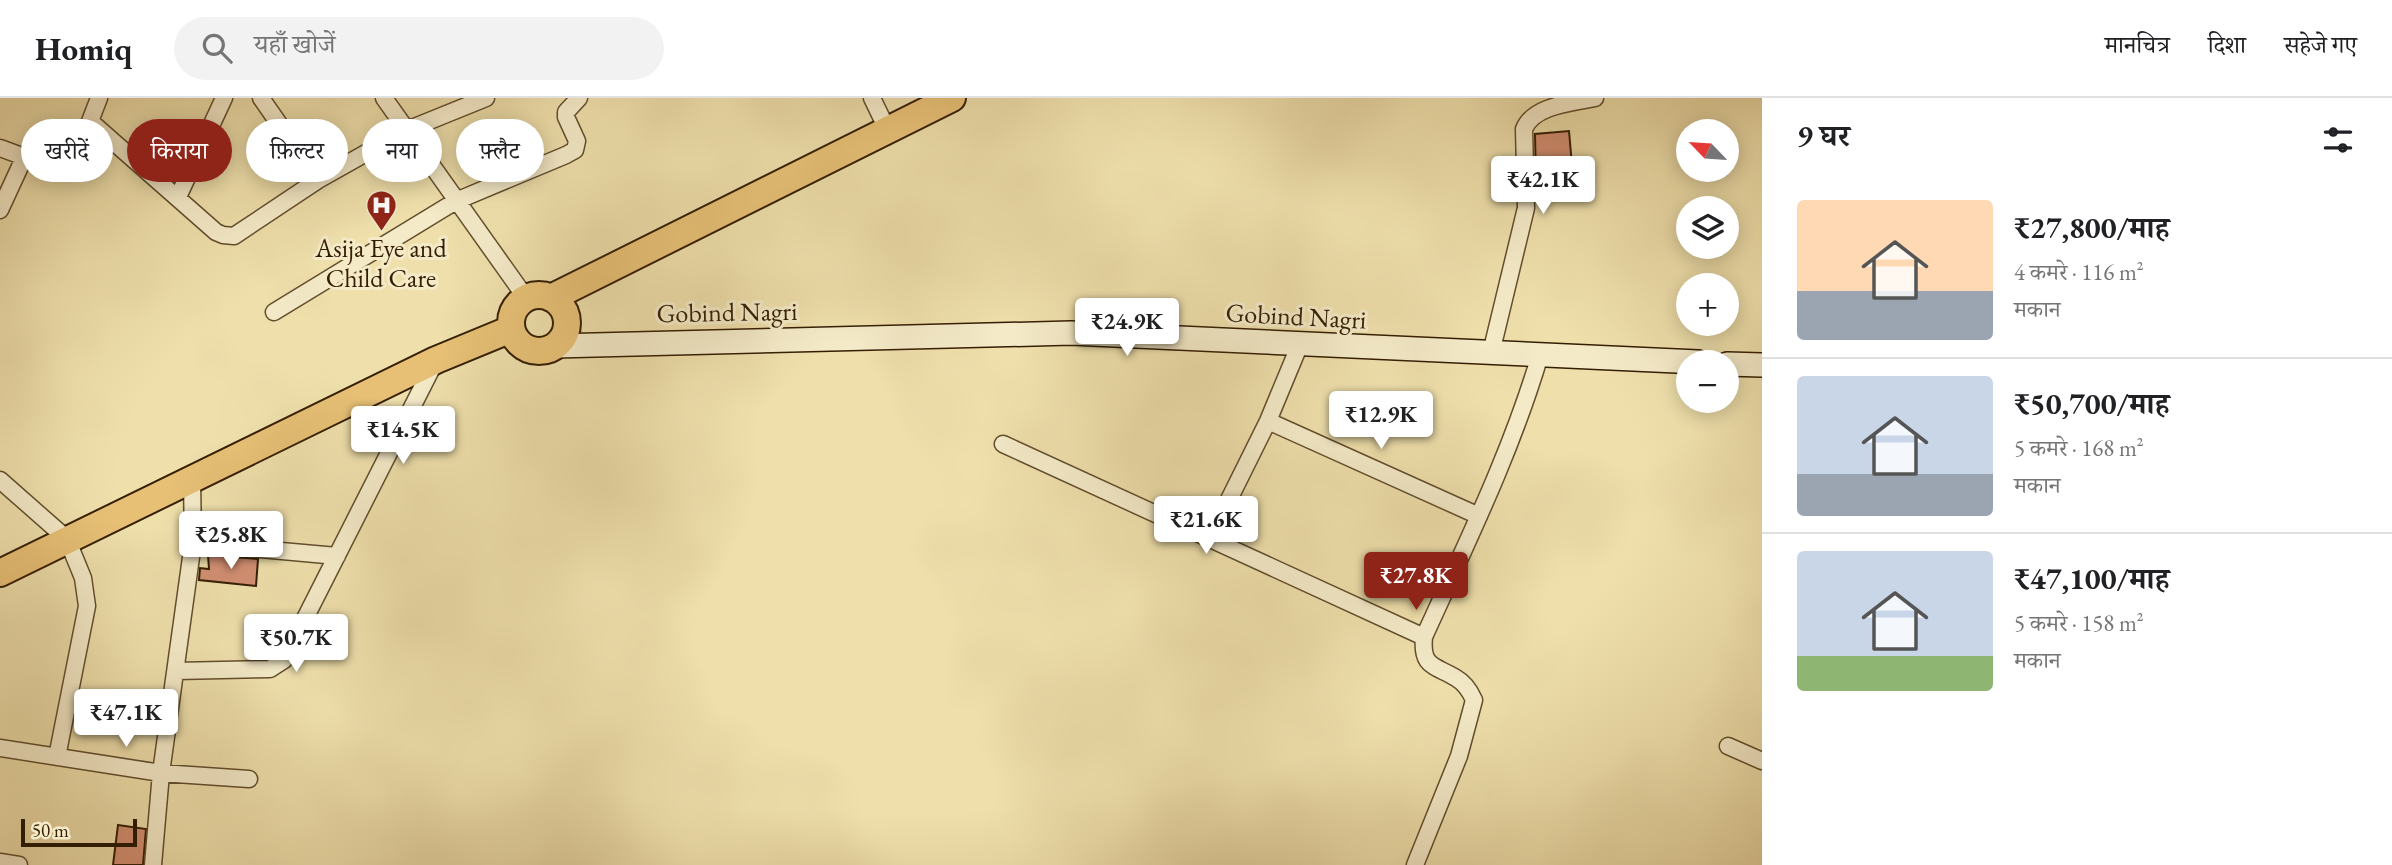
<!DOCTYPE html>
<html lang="hi">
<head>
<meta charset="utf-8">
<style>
  :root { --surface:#fff; --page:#f2f2f2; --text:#202124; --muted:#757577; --line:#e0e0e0; --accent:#8f2418 }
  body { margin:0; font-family:"EB Garamond","Noto Serif Devanagari",serif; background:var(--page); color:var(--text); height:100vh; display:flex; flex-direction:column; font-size:26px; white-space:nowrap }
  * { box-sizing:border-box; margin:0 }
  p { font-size:23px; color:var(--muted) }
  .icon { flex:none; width:38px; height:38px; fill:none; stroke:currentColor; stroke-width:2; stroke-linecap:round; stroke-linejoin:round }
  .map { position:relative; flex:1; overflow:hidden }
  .drawer { display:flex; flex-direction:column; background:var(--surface); width:630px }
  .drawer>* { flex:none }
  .top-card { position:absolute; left:21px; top:21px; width:665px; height:63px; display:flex; gap:14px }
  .needle { width:46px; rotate:295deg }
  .buttons { position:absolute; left:1676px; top:21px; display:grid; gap:14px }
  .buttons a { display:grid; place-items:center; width:63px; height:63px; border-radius:50%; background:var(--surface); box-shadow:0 4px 18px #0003; font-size:35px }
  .scale { position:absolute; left:21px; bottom:18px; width:116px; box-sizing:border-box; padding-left:7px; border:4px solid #341e03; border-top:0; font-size:19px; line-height:24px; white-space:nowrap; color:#341e03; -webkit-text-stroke:5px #f4eac8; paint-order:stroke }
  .price { position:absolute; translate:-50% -60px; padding:0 16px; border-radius:7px; background:#fff; color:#222; font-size:23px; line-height:46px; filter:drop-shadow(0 2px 4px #0008) }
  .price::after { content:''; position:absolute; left:50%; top:42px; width:21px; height:16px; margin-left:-10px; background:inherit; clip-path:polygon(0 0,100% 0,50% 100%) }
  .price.current { background:var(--accent); color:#fff }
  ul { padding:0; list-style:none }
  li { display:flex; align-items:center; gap:21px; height:175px; padding:0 35px }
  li+li { border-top:2px solid var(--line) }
  li span { display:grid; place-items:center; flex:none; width:196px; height:140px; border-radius:7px; color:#555 }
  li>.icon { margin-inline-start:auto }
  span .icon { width:84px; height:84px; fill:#fffc; stroke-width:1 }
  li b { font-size:30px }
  h2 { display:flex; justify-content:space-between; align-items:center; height:84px; padding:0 35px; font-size:30px }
  .chip { padding:0 24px; border-radius:32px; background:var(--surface); box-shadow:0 4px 18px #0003; font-size:24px; line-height:63px }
  .chip.current { background:var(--accent); color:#fff }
  header { display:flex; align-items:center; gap:42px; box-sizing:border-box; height:98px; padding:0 35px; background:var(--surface); border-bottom:2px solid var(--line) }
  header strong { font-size:33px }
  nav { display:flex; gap:38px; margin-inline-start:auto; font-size:24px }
  .search { width:490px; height:63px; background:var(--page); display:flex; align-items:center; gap:18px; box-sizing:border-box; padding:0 24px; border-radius:38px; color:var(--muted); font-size:26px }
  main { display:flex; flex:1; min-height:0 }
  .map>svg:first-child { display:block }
  .building { fill:#d28f73; stroke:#341e03; stroke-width:2 }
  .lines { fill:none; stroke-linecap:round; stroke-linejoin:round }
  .street-casing { stroke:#624e2d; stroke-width:19 }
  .secondary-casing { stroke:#341e03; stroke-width:26 }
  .primary-casing { stroke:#341e03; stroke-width:30 }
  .street { stroke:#f4eac8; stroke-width:16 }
  .secondary { stroke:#f4eac8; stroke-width:23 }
  .primary { stroke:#e7c076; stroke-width:26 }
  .labels { text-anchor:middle; stroke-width:6; stroke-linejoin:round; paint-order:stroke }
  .poi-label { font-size:26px; fill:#341e03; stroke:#f4eac8 }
  .street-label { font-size:26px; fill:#341e03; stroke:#f4eac8 }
</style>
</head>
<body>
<header>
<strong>Homiq</strong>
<div class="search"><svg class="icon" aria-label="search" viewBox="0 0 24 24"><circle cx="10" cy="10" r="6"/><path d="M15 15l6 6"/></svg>यहाँ खोजें</div>
<nav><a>मानचित्र</a><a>दिशा</a><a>सहेजे गए</a></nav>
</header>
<main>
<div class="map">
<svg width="1762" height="767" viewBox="0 0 1762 767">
  <rect width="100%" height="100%" fill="#eedfab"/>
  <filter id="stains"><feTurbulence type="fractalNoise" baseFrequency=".00286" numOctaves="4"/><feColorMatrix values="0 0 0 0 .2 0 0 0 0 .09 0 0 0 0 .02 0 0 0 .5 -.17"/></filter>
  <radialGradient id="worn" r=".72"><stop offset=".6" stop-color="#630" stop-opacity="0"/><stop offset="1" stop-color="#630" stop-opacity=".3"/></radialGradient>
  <!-- building -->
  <path class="building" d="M1569 33 1573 79 1536 83 1535 36Z
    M208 457 258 461 256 488 199 482 200 470 209 471Z
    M118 727 146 731 143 767H113Z"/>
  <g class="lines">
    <defs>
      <path id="street" d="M261 0 318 82
        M384 0 526 200
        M872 0 887 31
        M91 24 216 134 223 137 234 138 318 82 407 32 486 0
        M0 50 57 71 64 70 77 57 99 0
        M178 99 224 0
        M0 112 24 60
        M274 214 456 103 566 57 575 52 577 43 566 19V14L579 0
        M1491 255 1526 110 1524 31C1534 7 1572 5 1595 0
        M1268 323 1479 418
        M1003 346 1424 539
        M0 382 67 441 83 480 87 508 57 659
        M1210 440 1268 323 1300 246
        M193 445 337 458
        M176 573 270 571 284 562 435 264
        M1728 648 1762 663
        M0 650 161 675 249 681
        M0 764 19 767
        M153 767 161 675 193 445 192 380
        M1415 767 1459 658 1474 602C1470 593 1465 585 1456 580 1435 567 1421 570 1424 539 1466 446 1511 355 1540 257"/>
      <path id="secondary" d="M555 248 1071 235 1698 264
        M1727 266 1762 267"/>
      <path id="primary" d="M511 225a28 28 0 1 1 56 0a28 28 0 1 1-56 0Z
        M551 200 952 0
        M0 475 436 262 511 231"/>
    </defs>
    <!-- street casing -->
    <use href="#street" class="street-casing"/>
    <!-- secondary casing -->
    <use href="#secondary" class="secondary-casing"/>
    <!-- primary casing -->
    <use href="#primary" class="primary-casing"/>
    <!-- street -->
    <use href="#street" class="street"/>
    <!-- secondary -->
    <use href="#secondary" class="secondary"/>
    <!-- primary -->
    <use href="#primary" class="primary"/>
  </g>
  <!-- icons -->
  <defs>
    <symbol id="hospital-pin" viewBox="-11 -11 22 30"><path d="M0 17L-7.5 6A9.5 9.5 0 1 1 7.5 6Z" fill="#8f2418" stroke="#f4eac8"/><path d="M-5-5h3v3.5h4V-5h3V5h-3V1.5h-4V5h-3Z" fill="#fff"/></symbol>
  </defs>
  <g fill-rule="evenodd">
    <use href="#hospital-pin" x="364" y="90" width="35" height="47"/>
  </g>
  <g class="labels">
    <!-- poi labels -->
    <g class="poi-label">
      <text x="381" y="159">Asija Eye and<tspan x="381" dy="30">Child Care</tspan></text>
    </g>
    <!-- street labels -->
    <g class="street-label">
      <text transform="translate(727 214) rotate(-1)" y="9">Gobind Nagri</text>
      <text transform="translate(1296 218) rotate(3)" y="9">Gobind Nagri</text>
    </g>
  </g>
  <rect width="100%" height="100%" filter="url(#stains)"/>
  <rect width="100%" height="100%" fill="url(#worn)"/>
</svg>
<div class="buttons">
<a><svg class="needle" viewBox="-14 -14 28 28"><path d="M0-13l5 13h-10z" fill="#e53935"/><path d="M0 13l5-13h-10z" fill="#757577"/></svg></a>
<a><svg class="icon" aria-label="layers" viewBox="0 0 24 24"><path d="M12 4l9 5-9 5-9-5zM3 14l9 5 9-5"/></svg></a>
<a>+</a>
<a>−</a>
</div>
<div class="scale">50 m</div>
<b class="price" style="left:1543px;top:118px">₹42.1K</b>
<b class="price" style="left:1127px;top:260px">₹24.9K</b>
<b class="price" style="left:1381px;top:353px">₹12.9K</b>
<b class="price" style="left:403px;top:368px">₹14.5K</b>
<b class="price" style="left:1206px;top:458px">₹21.6K</b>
<b class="price" style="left:231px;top:473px">₹25.8K</b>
<b class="price current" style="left:1416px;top:514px">₹27.8K</b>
<b class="price" style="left:296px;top:576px">₹50.7K</b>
<b class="price" style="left:126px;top:651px">₹47.1K</b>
<div class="top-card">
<a class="chip">खरीदें</a>
<a class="chip current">किराया</a>
<a class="chip">फ़िल्टर</a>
<a class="chip">नया</a>
<a class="chip">फ़्लैट</a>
</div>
</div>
<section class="drawer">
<h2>9 घर<svg class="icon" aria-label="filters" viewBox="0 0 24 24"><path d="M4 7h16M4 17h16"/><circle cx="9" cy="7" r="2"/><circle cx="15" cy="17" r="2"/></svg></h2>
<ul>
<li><span style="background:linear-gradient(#ffd9b3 65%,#9aa5b1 0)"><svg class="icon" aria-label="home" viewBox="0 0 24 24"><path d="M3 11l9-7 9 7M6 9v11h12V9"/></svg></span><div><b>₹27,800/माह</b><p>4 कमरे · 116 m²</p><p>मकान</p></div></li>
<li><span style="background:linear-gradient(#c9d6e8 70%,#9aa5b1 0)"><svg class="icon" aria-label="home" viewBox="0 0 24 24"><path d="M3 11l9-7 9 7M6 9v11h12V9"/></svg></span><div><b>₹50,700/माह</b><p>5 कमरे · 168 m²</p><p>मकान</p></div></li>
<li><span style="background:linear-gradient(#c9d6e8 75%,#8fb573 0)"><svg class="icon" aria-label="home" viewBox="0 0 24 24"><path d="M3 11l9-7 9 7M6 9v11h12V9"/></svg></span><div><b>₹47,100/माह</b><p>5 कमरे · 158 m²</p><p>मकान</p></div></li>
</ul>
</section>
</main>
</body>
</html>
